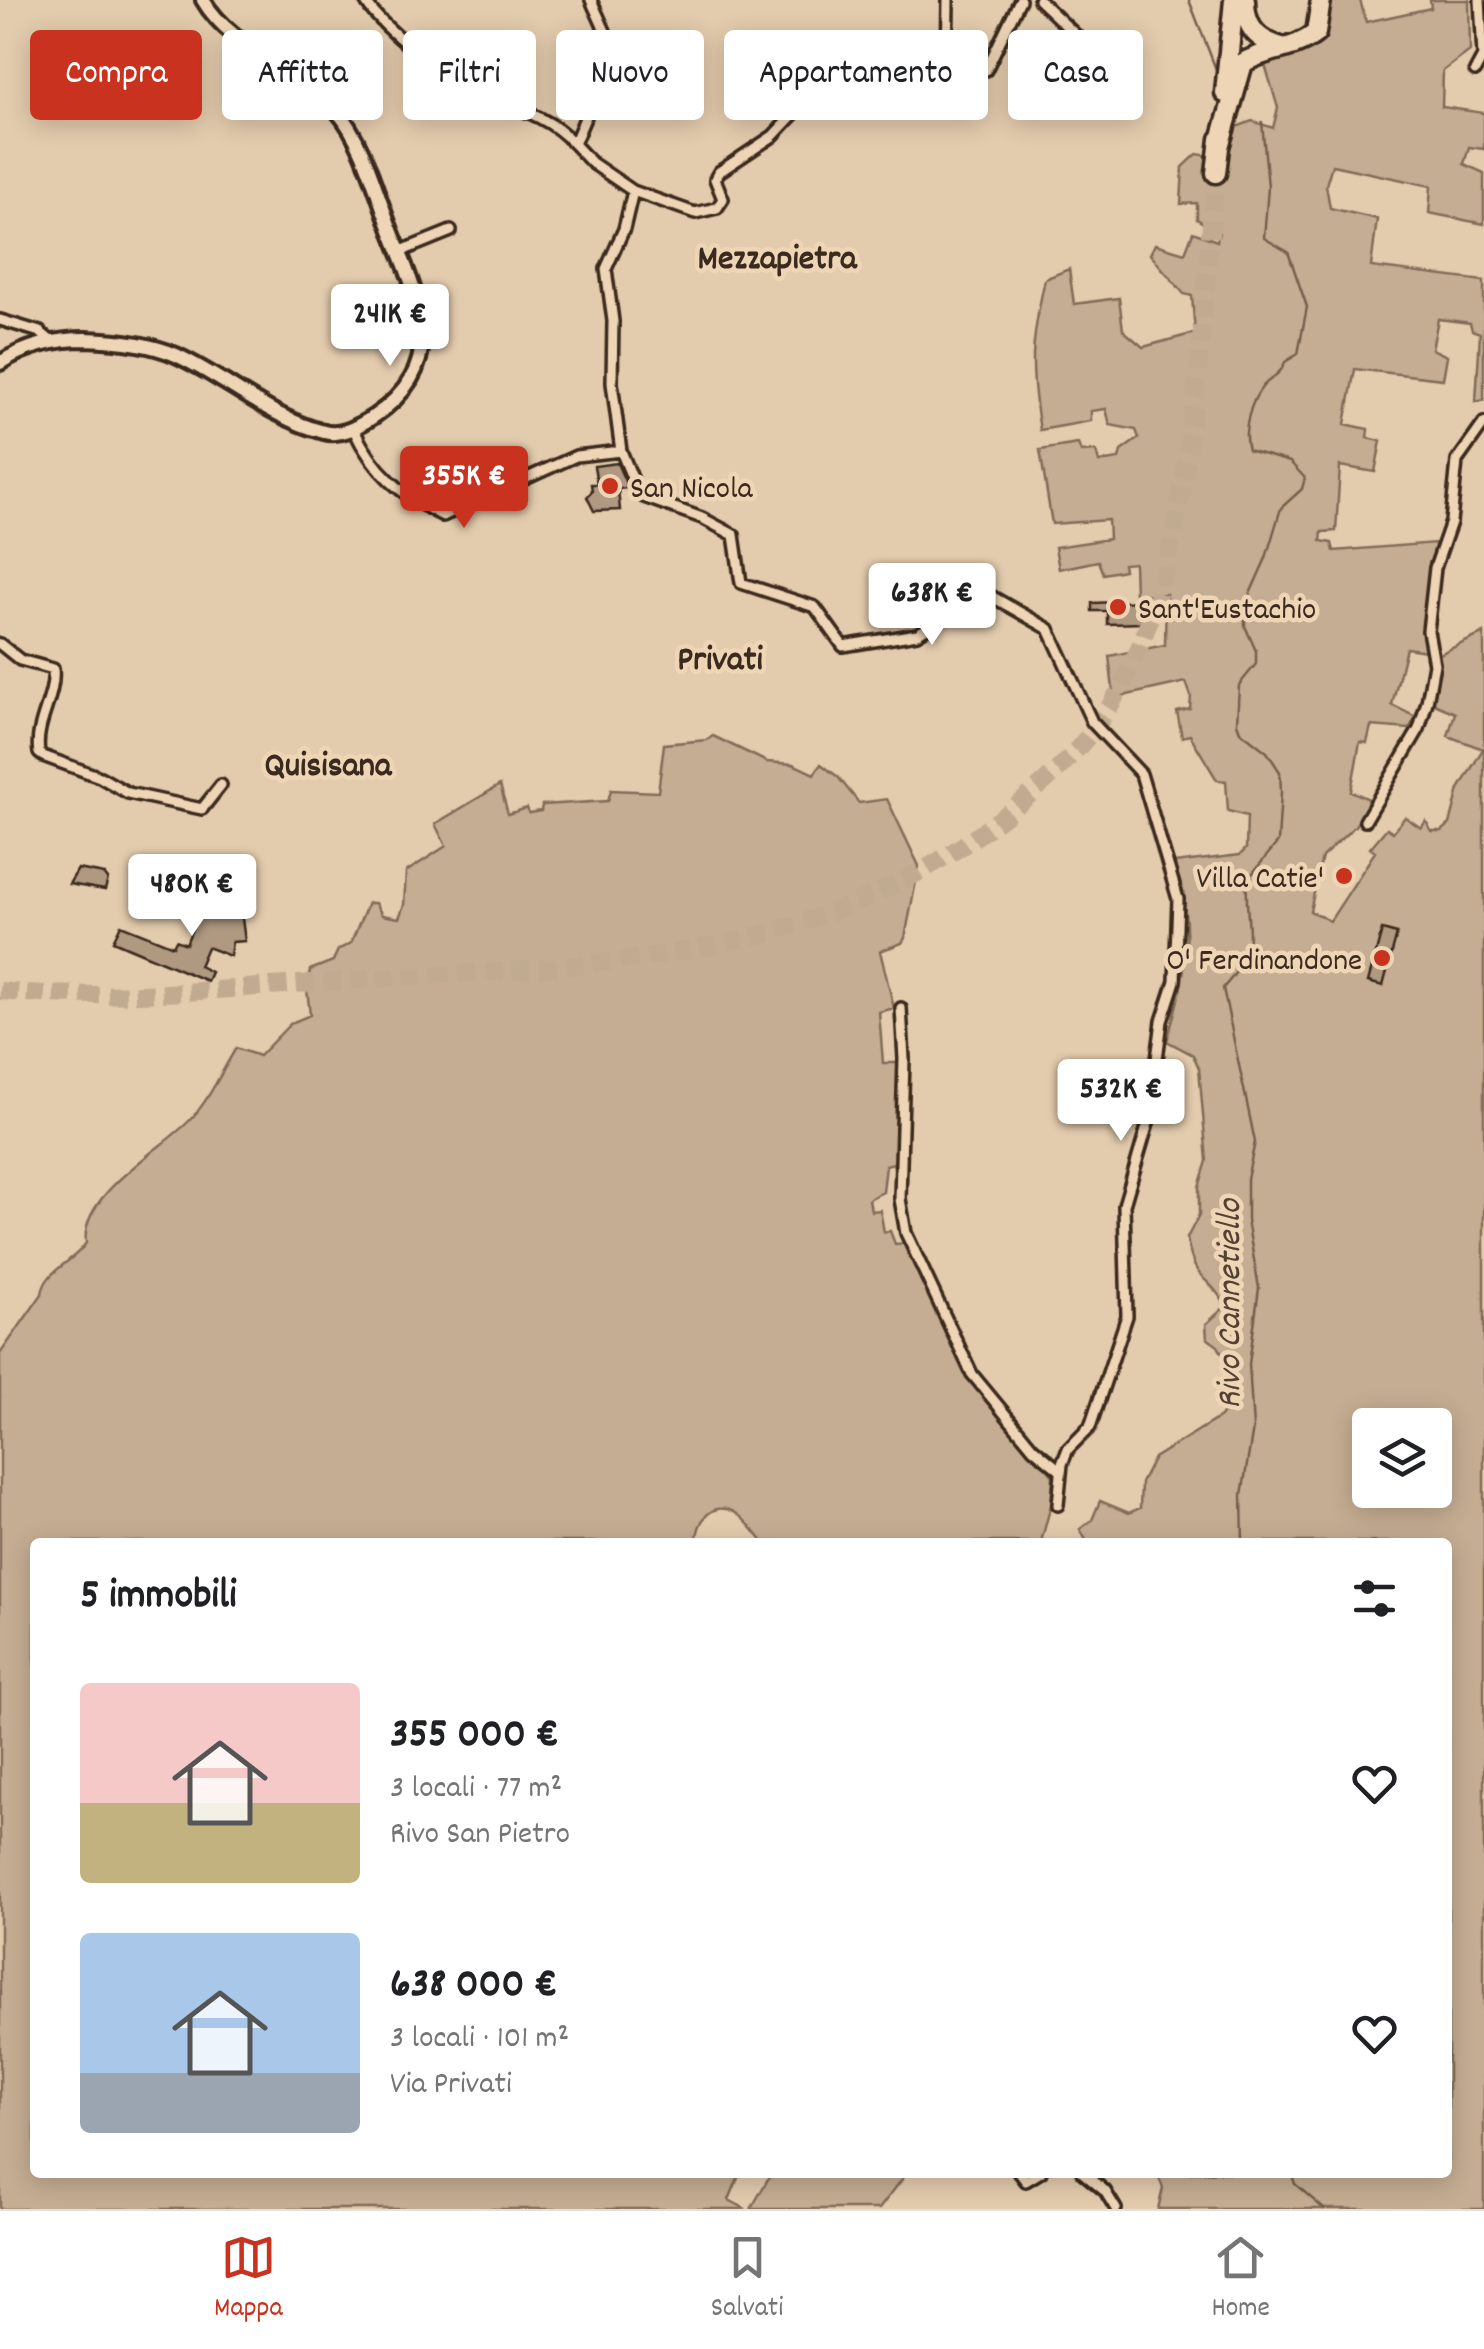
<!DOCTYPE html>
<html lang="it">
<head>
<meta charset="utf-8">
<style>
  :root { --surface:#fff; --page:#f2f2f2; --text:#202124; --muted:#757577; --line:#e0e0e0; --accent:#c8321e }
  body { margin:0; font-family:Dekko,sans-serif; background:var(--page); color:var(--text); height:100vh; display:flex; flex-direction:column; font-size:38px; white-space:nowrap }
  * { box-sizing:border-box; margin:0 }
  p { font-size:32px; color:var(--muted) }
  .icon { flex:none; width:55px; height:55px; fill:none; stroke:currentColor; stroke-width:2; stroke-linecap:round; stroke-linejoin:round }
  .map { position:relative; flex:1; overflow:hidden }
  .side { position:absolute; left:30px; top:1538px; width:1422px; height:640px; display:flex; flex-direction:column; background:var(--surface); border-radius:10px; box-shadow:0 5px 25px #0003 }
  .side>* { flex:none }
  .hud { position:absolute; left:30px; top:30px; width:1425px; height:90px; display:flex; gap:20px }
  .controls { position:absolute; left:1352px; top:1408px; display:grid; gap:20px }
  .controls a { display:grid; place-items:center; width:100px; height:100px; border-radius:10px; background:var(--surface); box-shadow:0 5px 25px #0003; font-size:50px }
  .price { position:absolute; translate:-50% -85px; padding:0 22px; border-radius:10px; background:#fff; color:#222; font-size:32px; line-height:65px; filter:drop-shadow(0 2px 5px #0008) }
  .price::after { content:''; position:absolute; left:50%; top:60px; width:30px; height:22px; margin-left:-15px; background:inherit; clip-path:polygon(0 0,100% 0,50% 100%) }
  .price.active { background:var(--accent); color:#fff }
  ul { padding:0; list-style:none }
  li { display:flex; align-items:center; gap:30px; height:250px; padding:0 50px }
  li span { display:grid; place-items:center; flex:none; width:280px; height:200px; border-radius:10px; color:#555 }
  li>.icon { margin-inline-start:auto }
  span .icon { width:120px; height:120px; fill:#fffc; stroke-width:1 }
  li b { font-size:42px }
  h2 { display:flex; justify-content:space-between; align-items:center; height:120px; padding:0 50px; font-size:42px }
  .chip { padding:0 35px; border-radius:10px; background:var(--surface); box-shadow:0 5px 25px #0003; font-size:35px; line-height:90px }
  .chip.active { background:var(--accent); color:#fff }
  .menu { display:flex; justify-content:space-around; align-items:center; height:140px; border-top:2px solid var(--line); background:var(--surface); font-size:28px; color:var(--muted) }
  .menu a { display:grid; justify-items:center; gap:5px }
  .menu .active { color:var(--accent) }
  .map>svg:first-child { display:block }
  .green { fill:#c4ad92; stroke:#806c58; stroke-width:2.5; fill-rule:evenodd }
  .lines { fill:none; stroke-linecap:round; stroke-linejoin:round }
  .stream { stroke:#74614e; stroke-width:2.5 }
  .building { fill:#af9980; stroke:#3b2a1e; stroke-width:2.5 }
  .highway-tunnel { stroke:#c1ab90; stroke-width:18; stroke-dasharray:18 9; stroke-linecap:butt }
  .street-casing { stroke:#3b2a1e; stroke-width:16 }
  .secondary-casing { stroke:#3b2a1e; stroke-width:20 }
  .highway-casing { stroke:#3b2a1e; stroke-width:25 }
  .street { stroke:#eed5b6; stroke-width:9 }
  .secondary { stroke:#eed5b6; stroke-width:12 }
  .highway { stroke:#eed5b6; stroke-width:18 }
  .poi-dot { fill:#c8321e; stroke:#eed5b6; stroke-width:4 }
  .labels { text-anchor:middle; stroke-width:9; stroke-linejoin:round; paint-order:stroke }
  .poi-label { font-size:32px; fill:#3b2a1e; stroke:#eed5b6; text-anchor:start }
  .neighbourhood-label { font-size:35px; font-weight:bold; fill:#3b2a1e; stroke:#eed5b6 }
  .water-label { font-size:35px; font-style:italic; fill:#534132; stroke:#eed5b6 }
</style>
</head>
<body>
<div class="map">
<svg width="1484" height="2209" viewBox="0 0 1484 2209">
  <rect width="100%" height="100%" fill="#e3cbad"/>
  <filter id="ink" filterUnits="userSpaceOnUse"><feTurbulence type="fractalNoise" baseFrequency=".01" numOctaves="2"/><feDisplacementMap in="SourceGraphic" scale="20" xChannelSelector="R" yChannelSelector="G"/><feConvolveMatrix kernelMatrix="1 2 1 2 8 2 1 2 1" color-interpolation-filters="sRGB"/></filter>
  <g filter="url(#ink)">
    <!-- green -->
    <path class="green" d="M1329 0H1360L1366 22 1431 8 1430 0H1469L1470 51 1443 71 1442 107 1484 113V149L1469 147 1464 164 1484 173V224L1429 213 1431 186 1332 165 1326 185 1330 208 1377 219 1371 267 1484 281V400L1476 402 1480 333 1472 330 1470 323 1438 319 1432 349 1447 356 1443 379 1355 369 1345 424 1368 429 1367 438 1381 441 1375 472 1340 466 1336 531 1322 532 1321 541 1332 543 1334 551 1435 543 1427 617V651L1406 648 1392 705 1416 717 1409 729 1371 726 1367 743 1360 742 1351 791 1371 800 1355 826 1322 857 1310 911 1330 921 1375 852 1370 848 1387 828 1393 832 1405 817 1421 828 1426 821 1431 831H1442L1450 824 1459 789 1483 749 1448 736 1455 713 1432 703 1437 676 1433 657 1484 633V2209H1158L1163 2188 1157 2173 1448 2172V1542H1087L1080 1529 1092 1520 1100 1501 1129 1513 1140 1508 1141 1483 1154 1458 1220 1417 1235 1395 1237 1381 1218 1346 1207 1338 1206 1324 1226 1306C1207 1272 1195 1286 1187 1238L1199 1215V1187L1207 1161 1199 1068 1193 1055 1167 1041C1186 973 1196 931 1174 863L1240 855 1246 849 1247 816 1228 811 1226 781 1217 780 1190 735 1182 737 1177 712 1190 709 1191 696 1186 682 1114 698 1109 656 1165 645 1166 594 1135 595 1134 563 1123 564 1124 570 1103 574 1098 561 1059 569 1055 547 1109 539 1108 520 1052 524 1040 450 1078 444 1081 452 1096 451 1099 462 1119 459 1121 451 1139 438 1136 430 1110 425 1106 409 1091 411V421L1040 430C1029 365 1031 343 1045 279L1069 269 1074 304 1119 298 1123 330 1143 347 1195 333 1192 296 1184 294 1150 254 1155 244 1185 253 1193 232 1217 241 1219 233 1197 219V203L1181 204 1183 167 1197 154 1210 156 1207 177 1219 178 1234 128 1252 121 1273 128 1278 108 1263 58C1300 53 1332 44 1329 0ZM1370 1425H1435V1490H1370Z
      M713 736 767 762 793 764 814 774 821 764 838 777 859 803 887 799 919 866 905 938 902 943 880 951 894 1008 879 1012 883 1063H903L898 1184 893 1163 886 1165 883 1192 869 1199 871 1211 880 1210 884 1232 890 1231 895 1244 906 1243 969 1373 1053 1476 1051 1505 1041 1542H763C755 1532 745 1518 734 1512 711 1500 696 1523 697 1542H35V2172L740 2173 729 2200 746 2209H0V1354L42 1294C45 1270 73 1263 86 1243 79 1195 162 1149 189 1121 208 1102 222 1071 236 1048L259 1056 291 1023 310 1015 307 989 310 970 333 961 338 950 351 943 368 903H375L382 915 399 918 404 905 406 872 446 846 435 824 500 785 508 814 527 808 529 813 541 811 542 805 608 801 611 790 658 792 664 744 707 740Z
      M772 2172H907V2173L879 2209H751Z"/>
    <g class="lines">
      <!-- stream -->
      <path class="stream" d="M1189 0 1217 72
        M1243 1542 1242 1495 1253 1428 1249 1364 1259 1288 1247 1220V1179L1255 1142 1223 988C1263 944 1244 933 1247 880L1278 842 1281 792 1280 772 1267 752 1240 731 1237 723 1239 685 1256 664V651L1245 626V605L1266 558 1281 508 1302 489 1305 478 1290 462 1248 450C1242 431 1250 402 1263 386 1272 376 1281 375 1285 362L1298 354 1307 307 1288 252 1264 238 1268 187 1262 122
        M1291 2172 1295 2184 1324 2209"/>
    </g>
    <!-- building -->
    <path class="building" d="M617 463 628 488 618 489 620 510 594 511 587 497 592 491 591 484H597L594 466Z
      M1143 601V623L1107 624V611H1092V603Z
      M78 869 104 874 108 879 105 890 69 884Z
      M206 894 241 911 245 941 232 942 230 956 207 947 199 966 211 972 207 981 113 941 121 925 173 946 176 940 186 944Z
      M1382 930 1397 934 1383 986 1368 982Z"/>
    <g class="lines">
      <!-- highway-tunnel -->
      <path class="highway-tunnel" d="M0 991C119 1002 239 987 358 980 591 965 812 967 1005 815 1046 783 1086 746 1113 701 1195 562 1199 333 1216 173"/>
      <defs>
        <path id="street" d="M365 0C374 21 449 81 470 91 506 106 548 113 574 144
          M591 0 605 31 606 68 574 144 592 163 633 191 624 229 606 269 613 321 612 383 621 451 635 485 644 497 702 518 734 535 741 583 815 607 843 646 917 634 979 596H991L1049 629 1092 722 1141 774 1178 899 1175 981 1162 1021 1149 1120 1124 1205 1127 1316 1090 1427 1068 1449 1062 1464 1058 1505
          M1039 0 1078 37 1114 89
          M947 71 948 0
          M1475 71 1483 56 1480 0
          M633 191 695 213 717 208 723 199 715 179 719 172 773 136 805 102 827 86 890 71 986 70 1020 0
          M399 252 451 231
          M0 320 40 332 52 342
          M354 430C373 471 402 496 443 516L576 456 621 451
          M0 644 20 660 53 669C56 698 34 723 39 753L43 756 100 777 128 793 202 809 221 785
          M1365 821 1419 729 1427 702 1434 664 1428 631 1435 568 1451 522 1457 461 1484 423
          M901 1008 904 1059 900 1199 906 1233 972 1374 1033 1448 1061 1471
          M1019 2172 1026 2181 1041 2172
          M1082 2172 1105 2191 1116 2209"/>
        <path id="secondary" d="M0 363C25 346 57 339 86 339 116 340 149 343 176 355 226 378 270 418 324 432 342 437 358 426 373 417 449 366 421 305 393 235 377 197 365 143 337 111 300 67 232 50 203 0"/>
        <path id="highway" d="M1245 0C1245 29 1258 41 1285 48
          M1225 93 1234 0
          M1219 147 1243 63C1267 48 1294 51 1316 33L1321 0
          M1216 173 1220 139"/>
      </defs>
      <!-- street casing -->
      <use href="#street" class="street-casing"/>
      <!-- secondary casing -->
      <use href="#secondary" class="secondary-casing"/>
      <!-- highway casing -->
      <use href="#highway" class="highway-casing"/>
      <!-- street -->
      <use href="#street" class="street"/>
      <!-- secondary -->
      <use href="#secondary" class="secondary"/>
      <!-- highway -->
      <use href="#highway" class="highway"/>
    </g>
  </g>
  <!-- markers -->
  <g class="poi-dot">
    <circle cx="610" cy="486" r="10"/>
    <circle cx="1118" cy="607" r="10"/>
    <circle cx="1344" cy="876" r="10"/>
    <circle cx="1382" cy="958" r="10"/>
  </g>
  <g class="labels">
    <!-- poi labels -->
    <g class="poi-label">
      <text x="630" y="497">San Nicola</text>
      <text x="1138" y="618">Sant'Eustachio</text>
      <text x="1324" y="887" text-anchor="end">Villa Catie'</text>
      <text x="1362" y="969" text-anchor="end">O' Ferdinandone</text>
    </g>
    <!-- neighbourhood labels -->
    <g class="neighbourhood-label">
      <text x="777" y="268">Mezzapietra</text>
      <text x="720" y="669">Privati</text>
      <text x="328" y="775">Quisisana</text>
    </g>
    <!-- water labels -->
    <g class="water-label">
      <text transform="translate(1227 1304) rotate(-90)" y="12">Rivo Cannetiello</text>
    </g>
  </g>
</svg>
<div class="controls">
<a><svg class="icon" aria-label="layers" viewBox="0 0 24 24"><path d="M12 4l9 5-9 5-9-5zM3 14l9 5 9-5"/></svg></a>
</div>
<b class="price" style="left:390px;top:369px">241K €</b>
<b class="price active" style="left:464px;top:531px">355K €</b>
<b class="price" style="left:932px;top:648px">638K €</b>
<b class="price" style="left:192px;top:939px">480K €</b>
<b class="price" style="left:1121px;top:1144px">532K €</b>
<div class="hud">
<a class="chip active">Compra</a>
<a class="chip">Affitta</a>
<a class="chip">Filtri</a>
<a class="chip">Nuovo</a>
<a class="chip">Appartamento</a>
<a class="chip">Casa</a>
</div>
<section class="side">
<h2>5 immobili<svg class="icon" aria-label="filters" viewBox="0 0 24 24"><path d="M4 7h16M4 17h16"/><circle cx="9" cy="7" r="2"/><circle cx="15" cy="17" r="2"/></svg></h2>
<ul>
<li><span style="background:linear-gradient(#f6c9c9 60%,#c2b280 0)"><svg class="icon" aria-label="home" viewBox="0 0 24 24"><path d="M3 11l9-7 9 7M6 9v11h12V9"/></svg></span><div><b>355 000 €</b><p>3 locali · 77 m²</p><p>Rivo San Pietro</p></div><svg class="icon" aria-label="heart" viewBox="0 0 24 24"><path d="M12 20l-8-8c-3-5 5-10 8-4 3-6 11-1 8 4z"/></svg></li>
<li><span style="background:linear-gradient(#a9c7e8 70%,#9aa5b1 0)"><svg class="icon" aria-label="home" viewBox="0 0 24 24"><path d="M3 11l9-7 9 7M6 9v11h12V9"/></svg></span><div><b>638 000 €</b><p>3 locali · 101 m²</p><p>Via Privati</p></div><svg class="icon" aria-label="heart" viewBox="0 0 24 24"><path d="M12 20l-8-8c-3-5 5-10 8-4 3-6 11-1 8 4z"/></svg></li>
</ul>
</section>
</div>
<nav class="menu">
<a class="active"><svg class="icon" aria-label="map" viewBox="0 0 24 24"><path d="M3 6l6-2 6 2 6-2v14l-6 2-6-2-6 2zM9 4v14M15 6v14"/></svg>Mappa</a>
<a><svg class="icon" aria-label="saved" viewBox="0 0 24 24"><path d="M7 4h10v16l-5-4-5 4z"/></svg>Salvati</a>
<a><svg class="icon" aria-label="home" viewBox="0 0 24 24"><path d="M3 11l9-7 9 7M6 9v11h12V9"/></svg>Home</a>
</nav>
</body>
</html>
